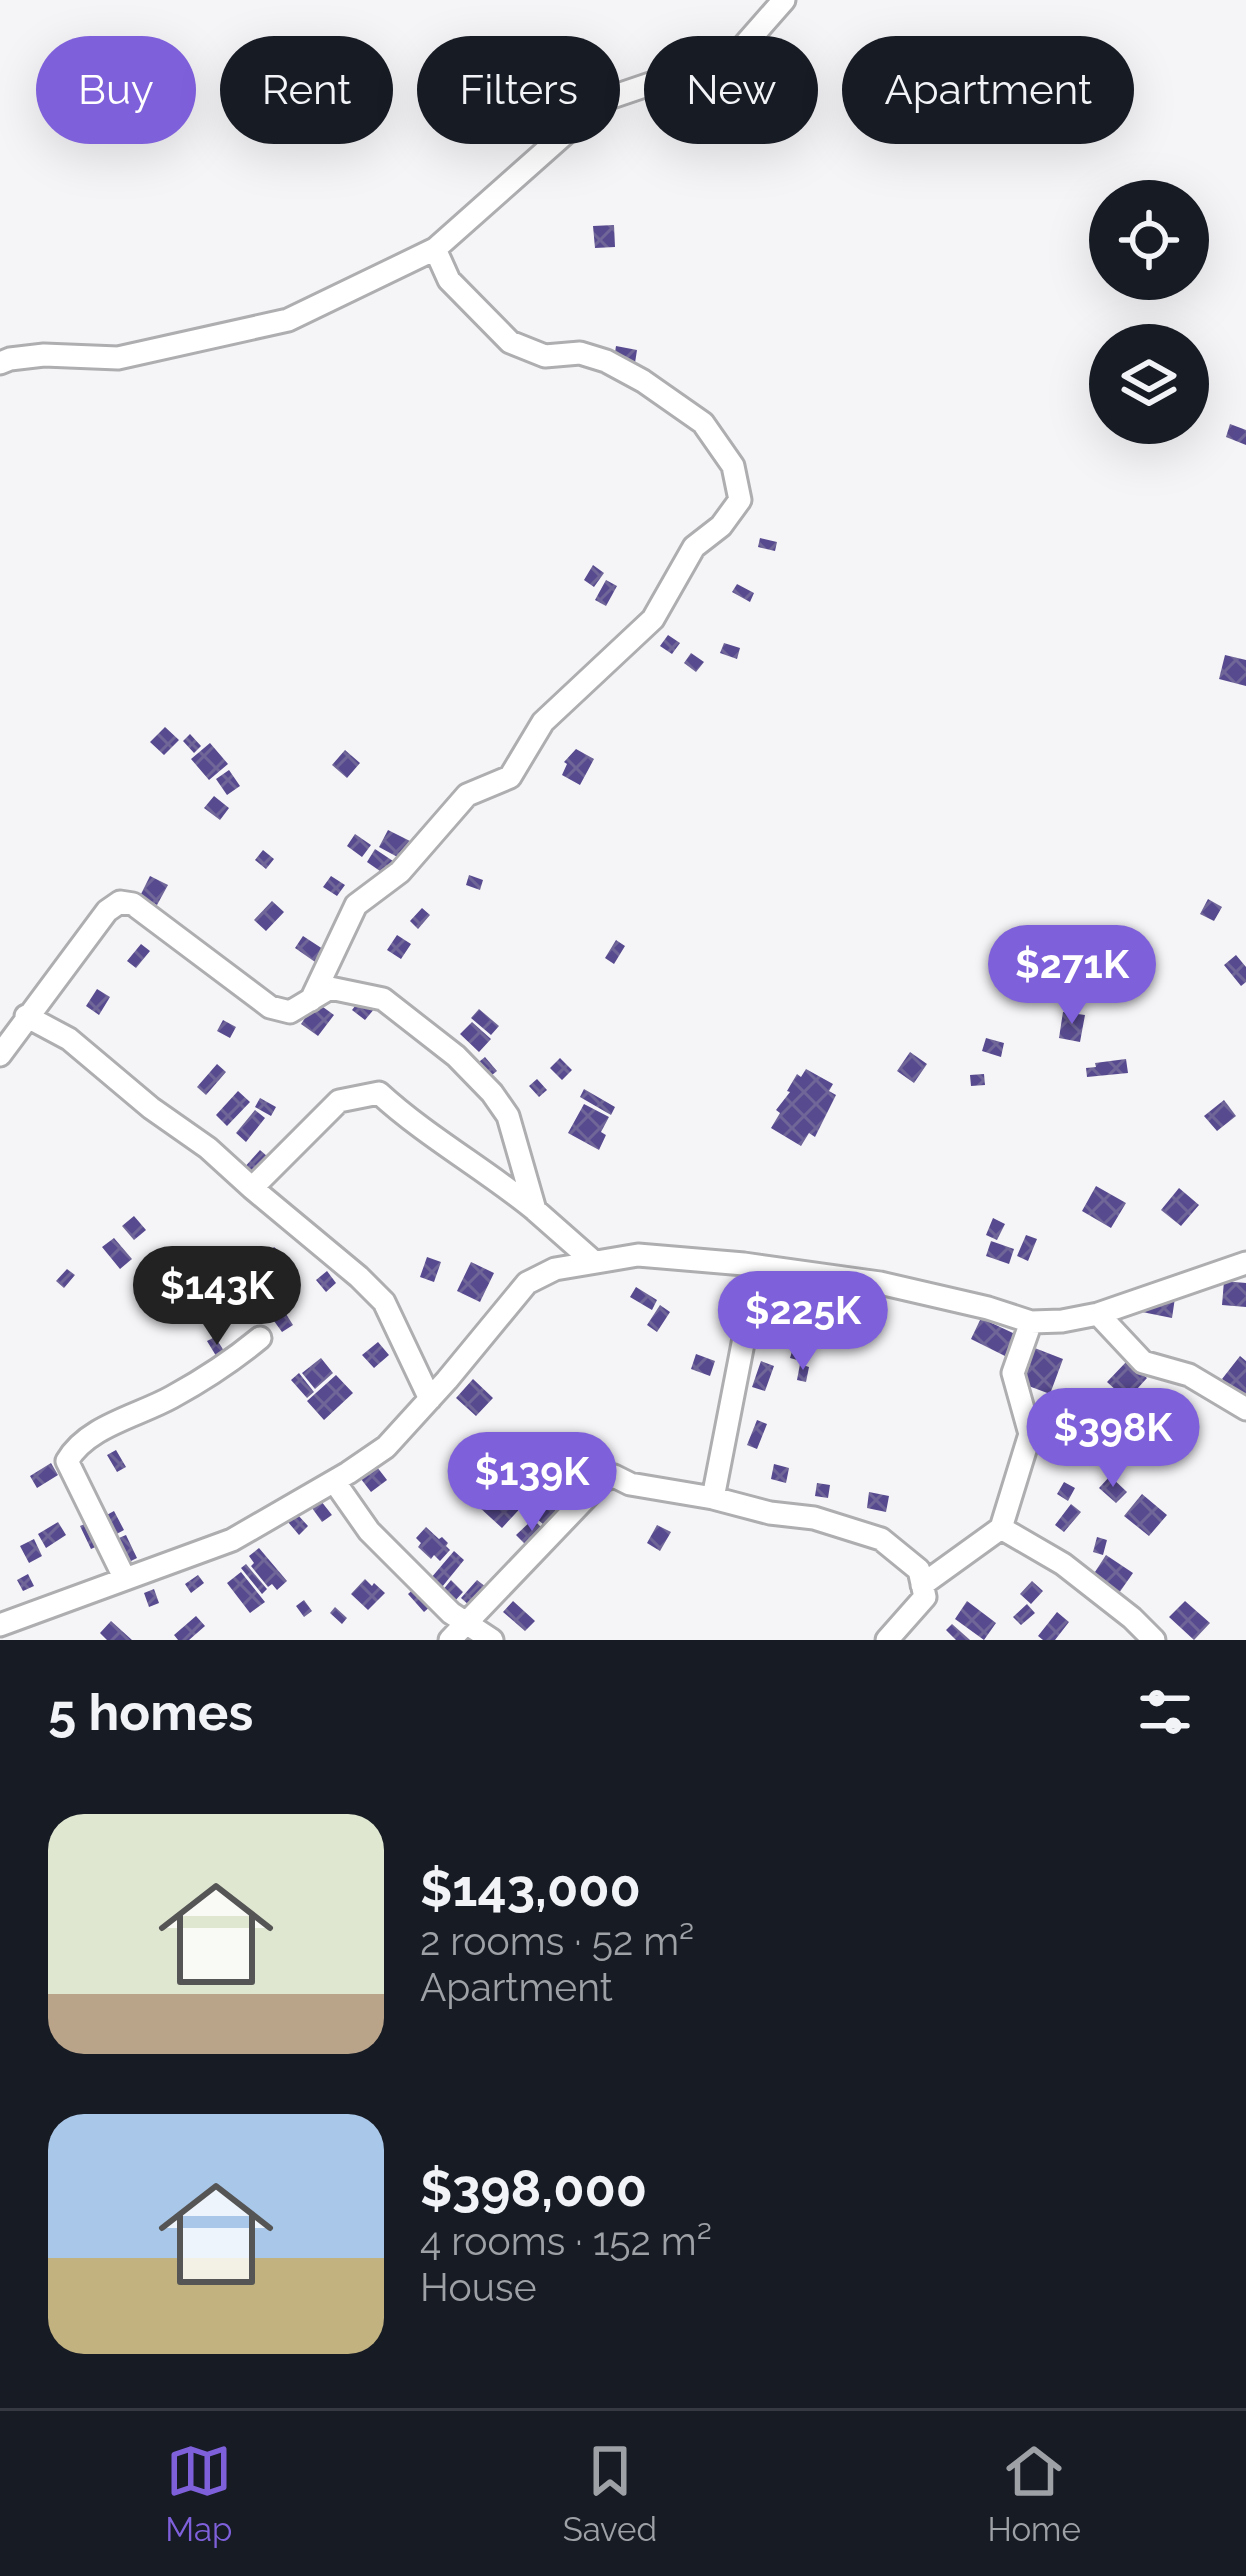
<!DOCTYPE html>
<html lang="en">
<head>
<meta charset="utf-8">
<style>
  :root { --surface:#171b24; --page:#20242c; --text:#f1f3f6; --muted:#9ea1a6; --line:#363941; --accent:#7f60db }
  body { margin:0; font-family:Raleway,sans-serif; background:var(--page); color:var(--text); height:100vh; display:flex; flex-direction:column; font-size:45px; white-space:nowrap }
  * { box-sizing:border-box; margin:0 }
  p { font-size:39px; color:var(--muted) }
  .icon { flex:none; width:66px; height:66px; fill:none; stroke:currentColor; stroke-width:2; stroke-linecap:round; stroke-linejoin:round }
  .map { position:relative; height:1640px; overflow:hidden }
  .side { display:flex; flex-direction:column; background:var(--surface); flex:1 }
  .side>* { flex:none }
  .top-card { position:absolute; left:36px; top:36px; width:1176px; height:108px; display:flex; gap:24px }
  .controls { position:absolute; left:1089px; top:180px; display:grid; gap:24px }
  .controls a { display:grid; place-items:center; width:120px; height:120px; border-radius:50%; background:var(--surface); box-shadow:0 12px 48px #0002; font-size:60px }
  .price { position:absolute; translate:-50% -102px; padding:0 27px; border-radius:42px; background:var(--accent); color:#fff; font-size:39px; line-height:78px; filter:drop-shadow(0 3px 6px #0008) }
  .price::after { content:''; position:absolute; left:50%; top:72px; width:36px; height:27px; margin-left:-18px; background:inherit; clip-path:polygon(0 0,100% 0,50% 100%) }
  .price.active { background:#222; color:#fff }
  ul { padding:0; list-style:none }
  li { display:flex; align-items:center; gap:36px; height:300px; padding:0 48px }
  li span { display:grid; place-items:center; flex:none; width:336px; height:240px; border-radius:36px; color:#555 }
  li>.icon { margin-inline-start:auto }
  span .icon { width:144px; height:144px; fill:#fffc; stroke-width:1 }
  li b { font-size:51px }
  h2 { display:flex; justify-content:space-between; align-items:center; height:144px; padding:0 48px; font-size:51px }
  .tag { padding:0 42px; border-radius:54px; background:var(--surface); box-shadow:0 12px 48px #0002; font-size:42px; line-height:108px }
  .tag.active { background:var(--accent); color:#fff }
  .tabs { display:flex; justify-content:space-around; align-items:center; height:168px; border-top:3px solid var(--line); background:var(--surface); font-size:33px; color:var(--muted) }
  .tabs a { display:grid; justify-items:center; gap:6px }
  .tabs .active { color:var(--accent) }
  .map>svg:first-child { display:block }
  .building { fill:url(#building-cross-hatch) }
  .lines { fill:none; stroke-linecap:round; stroke-linejoin:round }
  .minor-casing { stroke:#aeadb0; stroke-width:27 }
  .minor { stroke:#fff; stroke-width:21 }
</style>
</head>
<body>
<div class="map">
<svg width="1246" height="1640" viewBox="0 0 1246 1640">
  <defs>
    <pattern id="building-cross-hatch" width="8" height="8" patternUnits="userSpaceOnUse" patternTransform="scale(3)"><rect width="8" height="8" fill="#584a8e"/><path d="M0 0l8 8M0 8l8-8" fill="none" stroke="#706698"/></pattern>
  </defs>
  <rect width="100%" height="100%" fill="#f5f4f7"/>
  <!-- building -->
  <path class="building" d="M614 225 615 247 595 248 593 226Z
    M616 346 637 350 635 363 614 359Z
    M1230 424 1246 430V445L1226 437Z
    M760 538 777 542 775 551 758 547Z
    M593 565 604 573 594 587 584 580Z
    M606 580 617 586 606 606 595 600Z
    M737 584 754 593 750 602 732 592Z
    M668 635 680 643 672 654 660 646Z
    M724 643 740 648 737 659 720 653Z
    M691 653 704 662 696 672 684 663Z
    M1225 655 1246 660V686L1219 679Z
    M165 727 179 740 164 755 150 742Z
    M190 734 201 746 194 753 183 741Z
    M210 743 228 764 209 780 191 759Z
    M576 749 594 759 580 785 562 775 567 764 564 762Z
    M345 750 360 763 347 778 332 765Z
    M229 770 240 786 227 795 216 779Z
    M214 796 229 808 220 820 204 808Z
    M388 830 412 842 403 860 379 847Z
    M355 834 371 845 362 857 347 846Z
    M375 849 399 865 390 878 367 862Z
    M263 850 274 859 266 869 255 860Z
    M469 875 483 880 480 890 466 885Z
    M150 876 168 885 157 905 140 896Z
    M331 876 345 885 337 896 323 887Z
    M1208 899 1222 907 1214 921 1200 914Z
    M272 901 284 912 266 931 254 920Z
    M422 908 430 915 418 929 410 921Z
    M397 935 411 944 401 959 387 950Z
    M303 936 326 951 318 964 295 948Z
    M616 940 625 946 614 964 605 958Z
    M141 944 150 951 136 968 127 961Z
    M1236 955 1246 967V982L1241 986 1224 965Z
    M97 989 110 997 99 1015 86 1006Z
    M362 997 375 1008 365 1020 352 1010Z
    M316 1002 334 1015 318 1036 301 1024Z
    M479 1009 499 1026 491 1035 471 1018Z
    M1063 1012 1085 1015 1080 1042 1059 1038Z
    M223 1020 236 1027 230 1038 217 1031Z
    M472 1022 491 1039 479 1052 460 1034Z
    M986 1038 1004 1043 1001 1057 982 1051Z
    M910 1052 927 1064 914 1083 897 1071Z
    M485 1057 497 1071 487 1079 475 1065Z
    M560 1058 572 1070 562 1080 550 1068Z
    M1126 1059 1128 1073 1087 1077 1086 1068 1096 1067 1095 1063Z
    M217 1064 226 1072 206 1095 197 1087Z
    M806 1069 833 1084 829 1091 836 1095 815 1137 809 1133 801 1146 771 1128 780 1113 776 1110 790 1092 787 1091 797 1074 801 1077Z
    M984 1074 985 1085 971 1086 970 1075Z
    M537 1079 547 1090 539 1097 529 1086Z
    M584 1089 615 1107 611 1115 580 1097Z
    M238 1091 250 1102 227 1126 216 1115Z
    M260 1098 276 1107 271 1116 255 1107Z
    M1224 1100 1236 1116 1217 1131 1204 1116Z
    M584 1104 609 1117 601 1132 606 1135 599 1150 568 1133Z
    M255 1110 265 1118 246 1142 236 1133Z
    M260 1150 274 1162 257 1183 242 1170Z
    M1096 1186 1126 1203 1111 1228 1082 1211Z
    M1179 1188 1199 1205 1181 1226 1161 1210Z
    M134 1216 146 1230 134 1240 122 1226Z
    M993 1218 1005 1224 997 1240 986 1235Z
    M1026 1235 1037 1239 1028 1261 1017 1256Z
    M114 1238 132 1259 120 1269 102 1247Z
    M991 1241 1014 1249 1009 1264 986 1256Z
    M274 1247 289 1260 285 1264 290 1269 269 1293 247 1273 262 1256 264 1258Z
    M427 1257 441 1262 434 1282 420 1277Z
    M471 1262 494 1273 480 1302 457 1291Z
    M67 1269 75 1275 64 1288 56 1281Z
    M327 1271 336 1283 326 1292 316 1280Z
    M246 1278 264 1294 259 1300 241 1284Z
    M1224 1281 1246 1283V1307L1222 1305Z
    M288 1284 298 1294 279 1313 269 1303Z
    M199 1285 208 1293 194 1308 185 1300Z
    M175 1286 184 1294 169 1312 160 1304Z
    M1146 1286 1176 1291 1172 1318 1142 1312Z
    M636 1287 657 1300 652 1310 630 1297Z
    M265 1302 276 1315 270 1320 259 1307Z
    M220 1305 229 1322 211 1330 203 1312Z
    M660 1305 670 1312 657 1332 647 1325Z
    M809 1305 829 1306 828 1324 808 1323Z
    M286 1314 293 1325 282 1332 274 1321Z
    M981 1318 1015 1334 1005 1356 971 1339Z
    M215 1337 226 1354 218 1359 207 1341Z
    M378 1342 389 1355 374 1368 362 1355Z
    M794 1345 805 1348 801 1361 790 1358Z
    M1027 1345 1063 1359 1050 1394 1013 1380Z
    M696 1354 715 1361 710 1376 691 1369Z
    M1240 1356 1246 1361V1399L1222 1379Z
    M321 1358 333 1373 315 1389 302 1373Z
    M761 1361 774 1366 765 1391 752 1387Z
    M1127 1361 1147 1378 1127 1400 1107 1382Z
    M800 1364 809 1367 806 1382 797 1380Z
    M299 1373 314 1392 307 1398 291 1380Z
    M336 1375 353 1393 324 1420 307 1401Z
    M473 1379 493 1398 476 1416 456 1398Z
    M757 1420 767 1424 757 1449 747 1445Z
    M574 1443 591 1458 572 1480 555 1466Z
    M116 1450 126 1467 117 1472 107 1455Z
    M51 1463 58 1475 37 1488 30 1476Z
    M774 1464 789 1468 786 1483 771 1479Z
    M377 1467 387 1480 371 1492 361 1479Z
    M1110 1476 1127 1492 1116 1503 1099 1488Z
    M493 1479 504 1490 509 1485 527 1501 502 1528 479 1507 486 1501 479 1495Z
    M1064 1482 1075 1488 1068 1501 1057 1494Z
    M817 1483 830 1485 828 1498 815 1496Z
    M869 1492 889 1496 886 1512 867 1508Z
    M1142 1494 1167 1515 1149 1536 1124 1516Z
    M321 1501 332 1515 322 1522 312 1508Z
    M1071 1504 1081 1512 1064 1532 1055 1525Z
    M549 1505 562 1516 550 1530 537 1519Z
    M114 1511 124 1530 113 1536 103 1517Z
    M297 1514 308 1526 299 1535 288 1522Z
    M533 1519 547 1533 530 1549 516 1535Z
    M94 1520 104 1543 91 1549 80 1526Z
    M58 1522 66 1535 46 1548 38 1534Z
    M657 1525 671 1532 660 1551 647 1543Z
    M426 1527 439 1539 442 1537 448 1543 446 1546 450 1550 440 1561 434 1555 431 1559 418 1547 421 1543 416 1538Z
    M126 1535 137 1558 125 1564 114 1540Z
    M1097 1537 1107 1540 1103 1555 1093 1552Z
    M34 1539 42 1556 29 1563 20 1546Z
    M259 1548 287 1581 277 1590 272 1584 268 1587 251 1566 254 1563 249 1556Z
    M454 1551 464 1560 442 1587 431 1578Z
    M1106 1555 1133 1573 1119 1593 1093 1575Z
    M246 1564 267 1589 262 1594 241 1568Z
    M241 1572 265 1602 250 1613 227 1583Z
    M28 1574 34 1586 23 1591 17 1580Z
    M198 1575 204 1583 191 1593 185 1584Z
    M365 1579 372 1586 374 1583 385 1593 368 1610 351 1594Z
    M451 1580 463 1592 454 1602 442 1591Z
    M477 1580 486 1587 470 1606 461 1598Z
    M1032 1581 1043 1591 1031 1604 1020 1594Z
    M416 1587 432 1605 424 1612 408 1594Z
    M154 1589 159 1603 149 1607 144 1593Z
    M304 1600 312 1611 304 1617 296 1606Z
    M513 1601 535 1621 525 1631 503 1612Z
    M967 1601 996 1623 984 1640 955 1619Z
    M1185 1601 1210 1623 1194 1640 1169 1617Z
    M1027 1604 1035 1613 1021 1625 1013 1617Z
    M335 1607 347 1618 342 1624 330 1613Z
    M1057 1612 1069 1622 1055 1640H1043L1038 1636Z
    M196 1616 205 1626 189 1640H178L174 1635Z
    M111 1621 132 1640H107L100 1633Z
    M952 1624 970 1640H956L946 1630Z"/>
  <g class="lines">
    <defs>
      <path id="minor" d="M0 363 10 359 44 355 118 358 288 320 435 249 603 100 724 59 741 49 784 0
        M311 1000 356 905 400 872 467 795 510 777 543 722 653 619 694 547 721 526 740 500 733 466 703 423 643 381 606 361 580 353 545 356 510 342 449 280 435 249
        M26 1016 69 1039 151 1108 208 1148 252 1188 359 1277 384 1302 430 1399
        M0 1055 107 911 120 902 133 904 270 1007 290 1012 330 988 383 999 456 1056 492 1093 508 1116 535 1210 594 1262
        M252 1188 339 1101 379 1093C427 1137 485 1169 535 1210
        M1098 1314 1143 1362 1189 1375 1246 1409
        M334 1481 369 1531 451 1613 492 1640
        M713 1498 758 1266
        M1001 1528 1063 1564 1132 1618 1154 1640
        M125 1579 67 1461C87 1426 138 1416 172 1397 203 1380 232 1361 260 1338
        M922 1585 1001 1528 1030 1434 1013 1373 1031 1322
        M0 1625 232 1540 348 1473 386 1447 447 1380 527 1283 555 1269 638 1255 744 1264 880 1283 988 1308 1031 1322 1062 1321 1098 1314 1246 1263
        M450 1640 603 1480 614 1476 630 1484 713 1498 770 1513 814 1518 881 1539 919 1570 925 1597 887 1640"/>
    </defs>
    <!-- minor casing -->
    <use href="#minor" class="minor-casing"/>
    <!-- minor -->
    <use href="#minor" class="minor"/>
  </g>
</svg>
<div class="controls">
<a><svg class="icon" aria-label="locate" viewBox="0 0 24 24"><circle cx="12" cy="12" r="6"/><path d="M12 2v4M12 18v4M2 12h4M18 12h4"/></svg></a>
<a><svg class="icon" aria-label="layers" viewBox="0 0 24 24"><path d="M12 4l9 5-9 5-9-5zM3 14l9 5 9-5"/></svg></a>
</div>
<b class="price" style="left:1072px;top:1027px">$271K</b>
<b class="price active" style="left:217px;top:1348px">$143K</b>
<b class="price" style="left:803px;top:1373px">$225K</b>
<b class="price" style="left:1113px;top:1490px">$398K</b>
<b class="price" style="left:532px;top:1534px">$139K</b>
<div class="top-card">
<a class="tag active">Buy</a>
<a class="tag">Rent</a>
<a class="tag">Filters</a>
<a class="tag">New</a>
<a class="tag">Apartment</a>
</div>
</div>
<section class="side">
<h2>5 homes<svg class="icon" aria-label="filters" viewBox="0 0 24 24"><path d="M4 7h16M4 17h16"/><circle cx="9" cy="7" r="2"/><circle cx="15" cy="17" r="2"/></svg></h2>
<ul>
<li><span style="background:linear-gradient(#dfe7d0 75%,#b9a48a 0)"><svg class="icon" aria-label="home" viewBox="0 0 24 24"><path d="M3 11l9-7 9 7M6 9v11h12V9"/></svg></span><div><b>$143,000</b><p>2 rooms · 52 m²</p><p>Apartment</p></div></li>
<li><span style="background:linear-gradient(#a9c7e8 60%,#c2b280 0)"><svg class="icon" aria-label="home" viewBox="0 0 24 24"><path d="M3 11l9-7 9 7M6 9v11h12V9"/></svg></span><div><b>$398,000</b><p>4 rooms · 152 m²</p><p>House</p></div></li>
</ul>
</section>
<nav class="tabs">
<a class="active"><svg class="icon" aria-label="map" viewBox="0 0 24 24"><path d="M3 6l6-2 6 2 6-2v14l-6 2-6-2-6 2zM9 4v14M15 6v14"/></svg>Map</a>
<a><svg class="icon" aria-label="saved" viewBox="0 0 24 24"><path d="M7 4h10v16l-5-4-5 4z"/></svg>Saved</a>
<a><svg class="icon" aria-label="home" viewBox="0 0 24 24"><path d="M3 11l9-7 9 7M6 9v11h12V9"/></svg>Home</a>
</nav>
</body>
</html>
